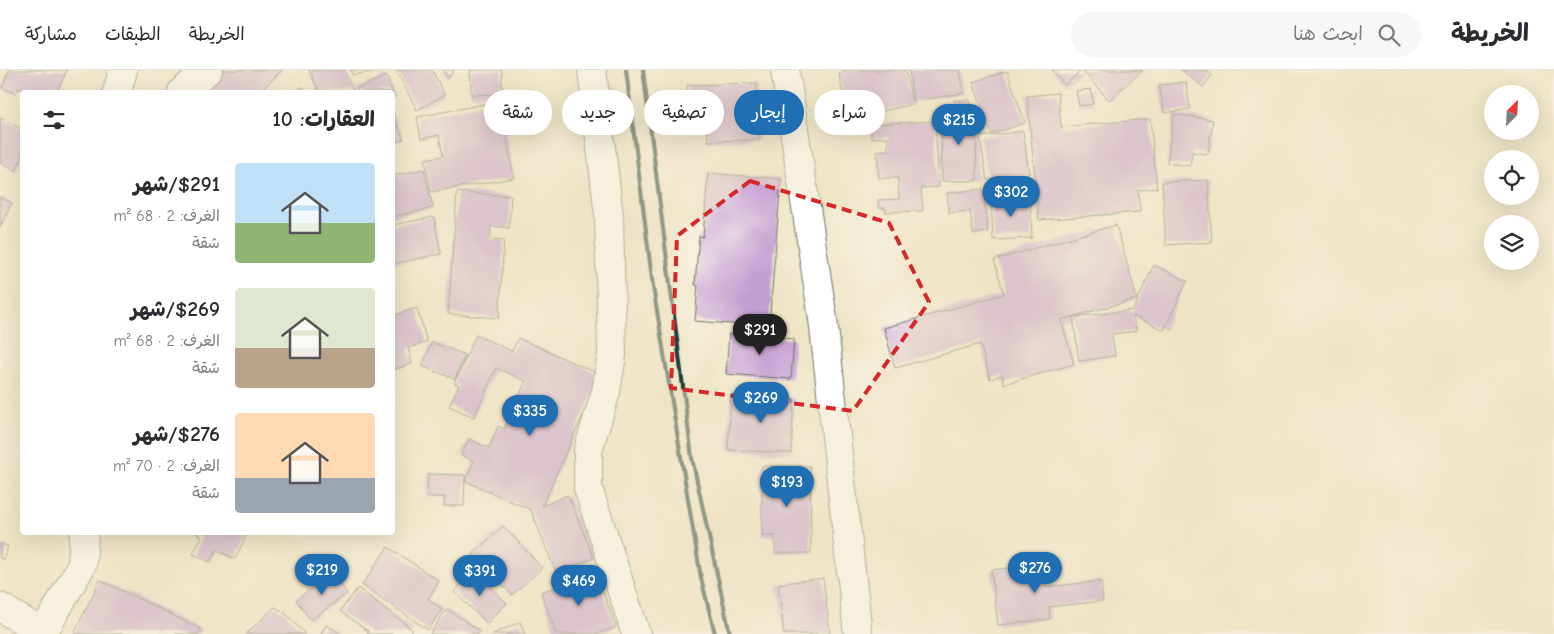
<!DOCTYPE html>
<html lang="ar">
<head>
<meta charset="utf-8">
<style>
  :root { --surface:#fff; --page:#f7f7f7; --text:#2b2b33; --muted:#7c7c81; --line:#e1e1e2; --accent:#1f6fb2 }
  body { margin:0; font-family:"Comic Neue","Playpen Sans Arabic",sans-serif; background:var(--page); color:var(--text); direction:rtl; height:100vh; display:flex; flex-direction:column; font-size:19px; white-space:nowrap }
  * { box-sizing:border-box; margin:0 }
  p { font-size:16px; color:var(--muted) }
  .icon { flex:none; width:28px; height:28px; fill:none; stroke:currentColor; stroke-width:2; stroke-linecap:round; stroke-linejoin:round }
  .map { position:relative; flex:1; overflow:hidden; direction:ltr }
  .drawer { position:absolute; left:20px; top:20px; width:375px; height:445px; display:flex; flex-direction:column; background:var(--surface); border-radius:5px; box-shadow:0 5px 20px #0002; direction:rtl }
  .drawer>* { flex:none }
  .top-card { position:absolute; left:410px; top:20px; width:475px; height:45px; direction:rtl; display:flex; gap:10px }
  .needle { width:32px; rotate:24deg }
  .controls { position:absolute; left:1484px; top:15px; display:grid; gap:10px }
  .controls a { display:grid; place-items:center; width:55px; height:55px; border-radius:50%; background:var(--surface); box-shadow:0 5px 20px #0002; font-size:25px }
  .price { position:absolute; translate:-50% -42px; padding:0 11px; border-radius:18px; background:var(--accent); color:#fff; font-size:16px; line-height:32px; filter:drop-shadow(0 1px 2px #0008) }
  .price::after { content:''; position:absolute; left:50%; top:30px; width:15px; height:11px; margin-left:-8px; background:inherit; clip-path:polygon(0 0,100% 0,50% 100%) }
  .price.active { background:#222; color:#fff }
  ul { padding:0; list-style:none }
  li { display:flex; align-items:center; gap:15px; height:125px; padding:0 20px }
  li span { display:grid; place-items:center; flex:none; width:140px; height:100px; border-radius:5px; color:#555 }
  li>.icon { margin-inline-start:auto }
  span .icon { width:60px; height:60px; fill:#fffc; stroke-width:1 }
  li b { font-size:21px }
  h2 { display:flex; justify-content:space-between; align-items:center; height:60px; padding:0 20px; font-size:21px }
  .tag { padding:0 18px; border-radius:22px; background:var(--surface); box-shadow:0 5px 20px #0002; font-size:18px; line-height:45px }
  .tag.active { background:var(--accent); color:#fff }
  header { display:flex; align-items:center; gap:30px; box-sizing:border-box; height:70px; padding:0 25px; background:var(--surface); border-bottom:1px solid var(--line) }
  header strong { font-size:24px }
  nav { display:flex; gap:28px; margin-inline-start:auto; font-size:18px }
  .search { width:350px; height:45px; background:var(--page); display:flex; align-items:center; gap:12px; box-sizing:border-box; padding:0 18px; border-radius:28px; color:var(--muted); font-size:19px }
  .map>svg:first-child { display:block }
  .building { fill:#c49dd2 }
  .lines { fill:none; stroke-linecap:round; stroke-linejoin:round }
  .minor-casing { stroke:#677767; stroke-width:30 }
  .minor { stroke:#fff; stroke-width:28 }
  .rail { stroke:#1f3d34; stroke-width:4 }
  .marked { fill:none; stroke:#d62828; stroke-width:4; stroke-dasharray:10 6; stroke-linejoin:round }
</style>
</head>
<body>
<header>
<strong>الخريطة</strong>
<div class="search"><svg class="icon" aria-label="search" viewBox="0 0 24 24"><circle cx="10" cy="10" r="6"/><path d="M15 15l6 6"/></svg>ابحث هنا</div>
<nav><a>الخريطة</a><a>الطبقات</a><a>مشاركة</a></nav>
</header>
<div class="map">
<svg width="1554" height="564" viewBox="0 0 1554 564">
  <rect width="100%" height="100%" fill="#fbf7ec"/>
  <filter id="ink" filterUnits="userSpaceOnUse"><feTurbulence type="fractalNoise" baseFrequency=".02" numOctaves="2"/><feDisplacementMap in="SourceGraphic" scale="10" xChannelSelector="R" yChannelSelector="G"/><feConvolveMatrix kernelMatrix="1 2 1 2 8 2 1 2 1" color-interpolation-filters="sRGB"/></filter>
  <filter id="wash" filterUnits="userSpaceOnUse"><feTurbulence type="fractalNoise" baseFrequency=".0096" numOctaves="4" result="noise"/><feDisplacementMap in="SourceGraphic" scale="20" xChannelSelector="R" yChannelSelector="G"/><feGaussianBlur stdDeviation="1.12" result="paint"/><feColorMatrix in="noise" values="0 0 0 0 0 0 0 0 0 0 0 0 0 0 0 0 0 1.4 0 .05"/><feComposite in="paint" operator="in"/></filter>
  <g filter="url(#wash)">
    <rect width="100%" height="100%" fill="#eee4c5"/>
    <g id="blocks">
      <!-- building -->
      <path class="building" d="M9 0H67L57 22H28L19 18 16 24 2 18Z
        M221 0H282L260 22H199Z
        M309 0H344L354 22H319Z
        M351 0H378L379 1 352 5Z
        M396 0H432L445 25 417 40Z
        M443 0H454L448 9Z
        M470 0H502V24L471 25Z
        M844 0H905L913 34 848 49 839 4Z
        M909 0H960L964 23 913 31Z
        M1052 0H1143L1109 30 1082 0 1065 15Z
        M1182 0H1206L1212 5 1203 17Z
        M1007 1 1025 53 991 64 973 12Z
        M386 6 395 27 392 28V22H358L356 19Z
        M1186 12 1190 39 1164 43 1159 15Z
        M757 13 759 70 708 71 707 58H689L687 15Z
        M303 17 305 22H291Z
        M1091 19 1093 34 1079 36 1076 21Z
        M1058 23 1061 57 1150 49 1157 118 1138 120 1140 142 1039 150 1027 26Z
        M954 30H970V61L976 60 977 111H942L941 51H954Z
        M500 31 514 108 431 122 425 89 443 86 439 65 421 69 417 47Z
        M392 43 404 69 392 74Z
        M1174 44 1213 50 1208 84 1192 82 1190 96 1167 93Z
        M0 48 22 59V88L16 101 0 93Z
        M935 51 939 117 921 118 923 141 886 142 885 138H879L878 130 899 129 898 108H879L877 81 888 80V67L871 68V54Z
        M1023 61 1029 104 987 110 980 67Z
        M424 99 433 138 392 147V106Z
        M708 103 781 109 769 257 695 251 698 215H695L699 166 703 167Z
        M1208 110 1212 172 1166 175 1162 112Z
        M983 119 988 162 973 164 970 141 949 143 947 123Z
        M457 122 511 126 509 158 491 156 490 169 504 170 499 248 448 244Z
        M1030 126 1032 168 993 170 991 127Z
        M0 127 12 133 0 157Z
        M434 147 441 184 392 194V155Z
        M1116 155 1137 229 1061 250 1074 294 1004 314 1002 305 990 309 980 274 895 298 884 258 1004 224 994 190Z
        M1154 195 1187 211 1164 260 1133 246 1136 261 1112 264 1115 286 1079 291 1073 247 1133 240Z
        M417 238 427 272 408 278 412 294 392 300V246Z
        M729 264 794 269 791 309 726 304Z
        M476 265 512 281 518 268 601 305 542 436 568 425 594 488 556 503 531 440 465 411 474 391 461 385 469 369 489 378 498 356 504 359 526 311 496 298 474 347 449 336 459 315 454 313Z
        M432 272 465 285 455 309 422 296Z
        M731 325 794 329 791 383 728 380Z
        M762 396H810L811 483H775V466H762Z
        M428 404 465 405 464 436H444L445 427H427Z
        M503 456 542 498 512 525 473 484Z
        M194 462H248L235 489 217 480 210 492 193 484 202 467Z
        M0 474 8 476 4 489 0 488Z
        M388 477 439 511 428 529 442 539 428 560 362 515Z
        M1043 494 1046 517 1101 511 1103 531 1049 537 1050 549 998 555 991 500Z
        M473 501 507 533 487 553 454 522Z
        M332 503 347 523 311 550 296 530Z
        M596 503 616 557 597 564H556L541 522Z
        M823 508 830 564H784L778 514Z
        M100 510 201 559 199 564H74Z
        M358 518 413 560 409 564H367L369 562 340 541Z
        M275 537 285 543 305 564H246Z
        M447 539 480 561 478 564H430Z
        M520 552 525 564H493Z
        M326 555 341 564H321Z"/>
    </g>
  </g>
  <g filter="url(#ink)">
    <use href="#blocks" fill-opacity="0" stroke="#677767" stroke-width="1"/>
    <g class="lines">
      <defs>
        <path id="minor" d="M592 0 609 146 612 285 606 322 588 380V418L636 564
          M785 0 823 249 858 564
          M117 22 123 0
          M182 22 208 0
          M0 537 44 564
          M43 563 82 495 84 462"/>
      </defs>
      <!-- minor casing -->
      <use href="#minor" class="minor-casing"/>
      <!-- minor -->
      <use href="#minor" class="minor"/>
      <!-- rail -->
      <path class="rail" d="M626 0 653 217 701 508 715 564
        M643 0 692 388 730 564"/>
    </g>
  </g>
  <!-- marked area -->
  <path d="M0 0H1554V564H0ZM750 111 889 153 929 232 853 341 671 318 677 166Z" fill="#eee4c5" fill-opacity=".55" fill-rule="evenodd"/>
  <path class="marked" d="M750 111 889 153 929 232 853 341 671 318 677 166Z"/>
</svg>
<div class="controls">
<a><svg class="needle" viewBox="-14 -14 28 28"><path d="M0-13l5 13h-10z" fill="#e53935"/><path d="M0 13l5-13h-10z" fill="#7c7c81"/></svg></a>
<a><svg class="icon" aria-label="locate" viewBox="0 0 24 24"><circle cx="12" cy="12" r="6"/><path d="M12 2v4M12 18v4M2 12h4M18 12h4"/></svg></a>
<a><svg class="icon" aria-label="layers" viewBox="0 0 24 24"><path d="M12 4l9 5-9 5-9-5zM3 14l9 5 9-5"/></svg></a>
</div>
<b class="price" style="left:959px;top:76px">$215</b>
<b class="price" style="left:1011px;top:148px">$302</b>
<b class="price active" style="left:760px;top:286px">$291</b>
<b class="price" style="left:761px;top:354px">$269</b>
<b class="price" style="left:530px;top:367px">$335</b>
<b class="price" style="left:787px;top:438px">$193</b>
<b class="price" style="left:1035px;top:524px">$276</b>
<b class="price" style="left:322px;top:526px">$219</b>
<b class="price" style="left:480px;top:527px">$391</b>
<b class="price" style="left:579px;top:537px">$469</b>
<div class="top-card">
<a class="tag">شراء</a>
<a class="tag active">إيجار</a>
<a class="tag">تصفية</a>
<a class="tag">جديد</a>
<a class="tag">شقة</a>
</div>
<section class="drawer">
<h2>العقارات: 10<svg class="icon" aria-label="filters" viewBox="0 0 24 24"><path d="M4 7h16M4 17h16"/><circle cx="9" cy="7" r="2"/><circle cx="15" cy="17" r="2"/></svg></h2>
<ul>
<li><span style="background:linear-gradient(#bfe0f5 60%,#8fb573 0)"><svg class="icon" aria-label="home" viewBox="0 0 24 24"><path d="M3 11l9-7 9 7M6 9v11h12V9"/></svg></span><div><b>$291/شهر</b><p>الغرف: 2 · 68 m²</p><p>شقة</p></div></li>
<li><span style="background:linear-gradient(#dfe7d0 60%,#b9a48a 0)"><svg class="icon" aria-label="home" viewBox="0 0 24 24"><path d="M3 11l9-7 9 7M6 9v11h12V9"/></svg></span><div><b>$269/شهر</b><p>الغرف: 2 · 68 m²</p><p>شقة</p></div></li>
<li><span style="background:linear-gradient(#ffd9b3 65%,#9aa5b1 0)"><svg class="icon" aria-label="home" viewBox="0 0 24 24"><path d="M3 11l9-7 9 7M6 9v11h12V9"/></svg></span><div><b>$276/شهر</b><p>الغرف: 2 · 70 m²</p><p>شقة</p></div></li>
</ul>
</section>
</div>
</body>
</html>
